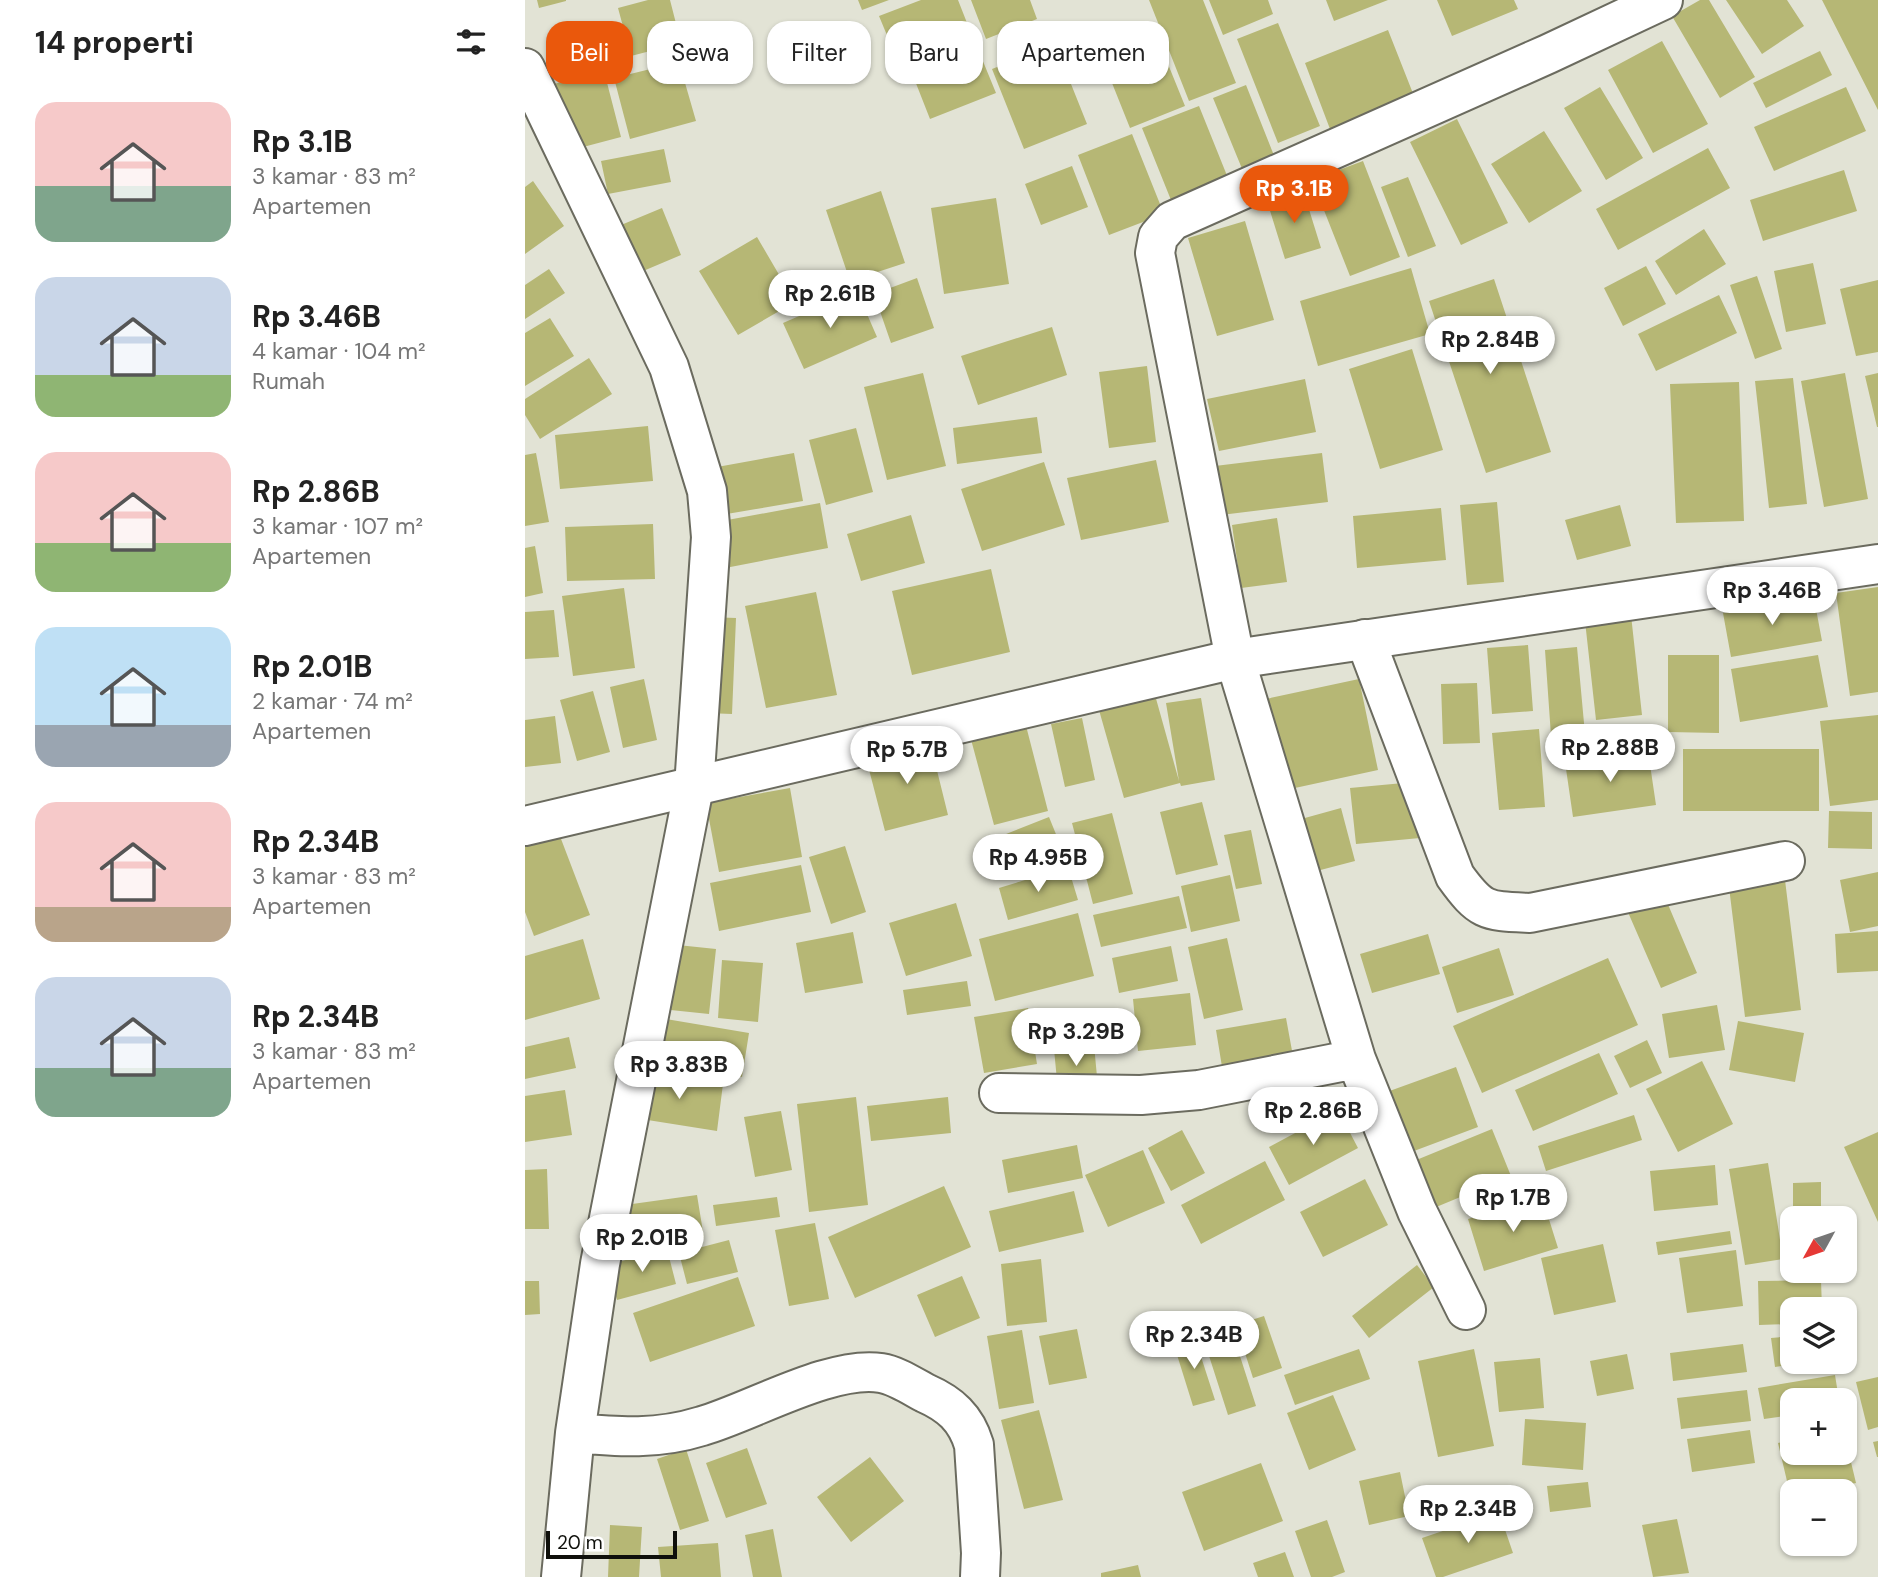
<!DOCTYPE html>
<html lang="id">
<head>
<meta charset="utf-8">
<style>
  :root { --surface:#fff; --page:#f6f6f6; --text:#222; --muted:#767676; --accent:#ea580c }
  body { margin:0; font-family:"DM Sans",sans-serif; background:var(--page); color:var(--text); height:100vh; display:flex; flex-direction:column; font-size:26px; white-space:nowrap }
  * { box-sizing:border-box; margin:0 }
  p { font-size:23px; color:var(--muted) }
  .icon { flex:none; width:38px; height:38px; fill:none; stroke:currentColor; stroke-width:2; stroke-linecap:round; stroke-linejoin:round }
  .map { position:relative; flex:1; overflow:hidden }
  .details { display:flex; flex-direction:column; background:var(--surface); width:525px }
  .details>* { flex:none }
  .hud { position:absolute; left:21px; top:21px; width:665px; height:63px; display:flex; gap:14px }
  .needle { width:46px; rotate:230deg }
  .buttons { position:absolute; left:1255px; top:1206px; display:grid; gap:14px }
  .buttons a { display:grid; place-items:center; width:77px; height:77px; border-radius:14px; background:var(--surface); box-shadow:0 2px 5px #0004; font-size:35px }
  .scale { position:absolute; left:21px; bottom:18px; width:131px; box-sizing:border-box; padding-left:7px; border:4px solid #0f100b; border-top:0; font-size:19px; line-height:24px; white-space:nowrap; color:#0f100b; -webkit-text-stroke:5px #fff; paint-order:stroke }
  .price { position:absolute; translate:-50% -60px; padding:0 16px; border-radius:24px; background:#fff; color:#222; font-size:23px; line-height:46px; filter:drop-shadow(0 2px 4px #0008) }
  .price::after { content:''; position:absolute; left:50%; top:42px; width:21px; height:16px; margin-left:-10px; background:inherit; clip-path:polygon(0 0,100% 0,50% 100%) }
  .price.active { background:var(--accent); color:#fff }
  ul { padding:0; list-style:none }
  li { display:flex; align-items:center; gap:21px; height:175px; padding:0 35px }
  li span { display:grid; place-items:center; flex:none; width:196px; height:140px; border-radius:21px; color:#555 }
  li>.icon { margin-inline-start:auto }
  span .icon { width:84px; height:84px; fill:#fffc; stroke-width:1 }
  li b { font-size:30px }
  h2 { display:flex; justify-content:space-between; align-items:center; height:84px; padding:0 35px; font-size:30px }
  .tag { padding:0 24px; border-radius:21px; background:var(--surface); box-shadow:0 2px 5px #0004; font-size:24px; line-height:63px }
  .tag.active { background:var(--accent); color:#fff }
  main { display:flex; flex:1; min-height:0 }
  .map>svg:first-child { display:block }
  .building { fill:#b6b775 }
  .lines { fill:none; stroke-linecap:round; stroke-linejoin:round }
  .minor-casing { stroke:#6b6b5f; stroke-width:42 }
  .tertiary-casing { stroke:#6b6b5f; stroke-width:42 }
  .minor { stroke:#fff; stroke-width:38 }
  .tertiary { stroke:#fff; stroke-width:38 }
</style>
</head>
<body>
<main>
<section class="details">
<h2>14 properti<svg class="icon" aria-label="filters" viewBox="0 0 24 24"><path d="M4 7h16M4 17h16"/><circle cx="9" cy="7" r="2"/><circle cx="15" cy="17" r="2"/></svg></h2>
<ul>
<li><span style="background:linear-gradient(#f6c9c9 60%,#7fa58c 0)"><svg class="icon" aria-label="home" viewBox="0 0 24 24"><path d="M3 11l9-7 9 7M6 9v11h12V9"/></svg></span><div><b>Rp 3.1B</b><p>3 kamar · 83 m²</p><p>Apartemen</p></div></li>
<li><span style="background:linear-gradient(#c9d6e8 70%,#8fb573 0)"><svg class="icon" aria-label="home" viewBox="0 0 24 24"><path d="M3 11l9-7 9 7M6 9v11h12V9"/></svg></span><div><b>Rp 3.46B</b><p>4 kamar · 104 m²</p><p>Rumah</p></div></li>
<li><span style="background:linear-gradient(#f6c9c9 65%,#8fb573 0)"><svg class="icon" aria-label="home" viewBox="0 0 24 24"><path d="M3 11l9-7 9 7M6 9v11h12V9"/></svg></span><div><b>Rp 2.86B</b><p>3 kamar · 107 m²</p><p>Apartemen</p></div></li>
<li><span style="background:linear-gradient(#bfe0f5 70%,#9aa5b1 0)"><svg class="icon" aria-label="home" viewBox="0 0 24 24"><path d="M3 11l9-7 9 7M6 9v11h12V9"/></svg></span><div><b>Rp 2.01B</b><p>2 kamar · 74 m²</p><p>Apartemen</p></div></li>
<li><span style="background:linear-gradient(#f6c9c9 75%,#b9a48a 0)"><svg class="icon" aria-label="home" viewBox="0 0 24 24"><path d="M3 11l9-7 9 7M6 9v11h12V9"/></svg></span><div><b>Rp 2.34B</b><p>3 kamar · 83 m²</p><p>Apartemen</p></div></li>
<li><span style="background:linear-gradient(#c9d6e8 65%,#7fa58c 0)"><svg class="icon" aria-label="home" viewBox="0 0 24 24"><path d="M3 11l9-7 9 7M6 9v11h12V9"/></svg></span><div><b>Rp 2.34B</b><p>3 kamar · 83 m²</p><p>Apartemen</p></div></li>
</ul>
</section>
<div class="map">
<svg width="1353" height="1577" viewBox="0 0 1353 1577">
  <rect width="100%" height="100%" fill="#e2e3d5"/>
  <!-- building -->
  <path class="building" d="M12 0H41V1L14 8Z
    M123 0H145L156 43 106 56 93 8Z
    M333 0H364L337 10Z
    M396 0H433L444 28 371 57 354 16Z
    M446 0H505L512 19 461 39Z
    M624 0H678L711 83 664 101Z
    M684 0H743L748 14 698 35Z
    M801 0H863L809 21Z
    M912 0H989L993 9 927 36Z
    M1175 0H1184L1230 77 1195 98 1147 16Z
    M1201 0H1262L1279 26 1237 54Z
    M1297 0H1353V110Z
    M753 23 795 126 753 143 712 39Z
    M863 30 889 96 805 129 780 63Z
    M448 37 471 93 405 119 383 63Z
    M632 37 660 106 605 128 577 58Z
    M1137 41 1183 124 1128 153 1083 70Z
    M530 44 562 124 499 149 467 69Z
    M1295 51 1307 75 1241 108 1228 83Z
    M154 62 171 121 105 139 89 78Z
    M79 71 96 137 43 151 25 85Z
    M721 85 752 163 720 176 688 98Z
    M1075 87 1118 158 1081 180 1039 108Z
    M1321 87 1341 131 1249 171 1229 127Z
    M674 106 707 188 650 210 617 128Z
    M932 119 983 223 936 245 885 142Z
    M1019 131 1057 191 1004 223 966 164Z
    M607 134 639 214 584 235 553 155Z
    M1183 148 1205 188 1093 250 1071 209Z
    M139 149 146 182 83 194 76 161Z
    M838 161 875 257 825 276 787 180Z
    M547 166 563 207 516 225 500 184Z
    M1319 170 1332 211 1238 241 1225 200Z
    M883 177 911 246 883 257 856 187Z
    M8 181 39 226 0 254V187Z
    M778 190 796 248 760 259 742 201Z
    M356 191 380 263 325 281 301 210Z
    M471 198 484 284 419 294 406 208Z
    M137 208 156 255 104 277 84 230Z
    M720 221 749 320 692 336 663 238Z
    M1179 229 1201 264 1151 295 1130 261Z
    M232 237 270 302 213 335 174 271Z
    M1288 263 1301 324 1261 332 1249 271Z
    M1121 266 1141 304 1098 326 1079 288Z
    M886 268 905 334 793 366 775 301Z
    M24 269 40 293 0 319V285Z
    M1232 276 1257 349 1230 359 1205 285Z
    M392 278 409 328 366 343 349 294Z
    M969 279 1026 452 961 473 904 301Z
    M1353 280V352L1331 356 1315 289Z
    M332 291 352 337 279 369 258 323Z
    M1194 295 1212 333 1131 371 1113 334Z
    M25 318 49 356 0 386V333Z
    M527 327 542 375 453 405 436 356Z
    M887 349 918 450 855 469 824 369Z
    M64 358 87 394 15 439 0 415V399Z
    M622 366 631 442 584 448 574 372Z
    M398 373 421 466 362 480 339 387Z
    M1320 373 1343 499 1299 507 1276 381Z
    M1353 373V427H1352L1340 376Z
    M1268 378 1282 504 1244 508 1230 381Z
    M780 379 791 432 694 451 682 399Z
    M1214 382 1219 521 1151 523 1145 384Z
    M512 417 517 453 432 464 428 428Z
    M123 426 128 481 35 489 30 435Z
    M331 428 348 492 301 505 284 440Z
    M11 453 24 522 0 526V455Z
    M269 453 278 501 190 516 181 469Z
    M797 453 803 502 696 515 690 466Z
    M631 460 644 522 556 540 542 478Z
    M519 462 540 525 457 551 436 489Z
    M972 502 979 582 942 585 935 505Z
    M295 503 303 548 195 569 186 523Z
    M1095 505 1106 546 1052 560 1040 520Z
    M916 508 921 560 832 568 828 516Z
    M386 515 400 563 336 581 322 534Z
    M752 518 762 582 716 588 707 525Z
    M128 524 130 579 42 581 40 527Z
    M10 546 18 593 0 597V548Z
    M466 569 485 652 387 675 367 591Z
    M1353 587V692L1325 696 1311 593Z
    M99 588 110 668 48 676 37 596Z
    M291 592 312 695 241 708 220 606Z
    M1289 598 1297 641 1206 657 1198 613Z
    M29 610 34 657 0 659V612Z
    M1106 615 1117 715 1071 720 1060 621Z
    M184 617 211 618 207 714 181 713Z
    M1003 645 1008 711 967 714 962 648Z
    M1052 647 1060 734 1026 736 1020 650Z
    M1143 655H1194V733L1143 732Z
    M1293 655 1303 707 1215 722 1206 669Z
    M119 679 132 740 98 748 85 687Z
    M834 679 853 770 756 791 736 700Z
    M952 683 955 743 918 744 916 684Z
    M68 691 85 752 52 761 35 700Z
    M630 695 654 781 641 703 676 698 690 780 656 786 655 783 599 798 574 710Z
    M1353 715V800L1305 806 1295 721Z
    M30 716 36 763 0 767V720Z
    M499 718 523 811 469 825 444 732Z
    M557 718 570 780 540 787 526 724Z
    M1014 729 1020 807 974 810 967 733Z
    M405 742 423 815 360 831 341 758Z
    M1158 749H1294V811H1158Z
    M1123 751 1131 805 1048 817 1040 762Z
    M889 782 895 838 831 844 825 788Z
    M265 788 277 857 194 872 181 803Z
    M677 802 693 865 651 875 635 812Z
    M816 808 830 861 784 873 769 821Z
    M1304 811 1347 812V849L1303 848Z
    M587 813 608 894 568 904 547 823Z
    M524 817 537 849 474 874 461 842Z
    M726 830 737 884 711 889 699 835Z
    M33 831 65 915 9 936 0 912V843Z
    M320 846 341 912 306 924 284 857Z
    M276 865 286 912 194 931 185 883Z
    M543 867 553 900 483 920 474 888Z
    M1353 872V926L1325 932 1315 880Z
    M705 875 715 921 666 932 656 886Z
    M1260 880 1276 1010 1220 1017 1204 887Z
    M1139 895 1172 973 1136 988 1102 910Z
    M654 896 662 928 576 947 568 915Z
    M431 903 447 956 381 976 364 923Z
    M553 913 569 976 470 1001 454 939Z
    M1353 931V971L1312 973 1310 934Z
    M328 932 338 983 280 993 271 943Z
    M903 934 915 974 847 993 835 954Z
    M702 938 718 1010 679 1019 663 947Z
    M58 939 75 999 0 1020V956Z
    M143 944 191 949 184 1014 136 1009Z
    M646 946 653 981 594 993 587 958Z
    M974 948 989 995 932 1013 917 967Z
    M1083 958 1113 1025 957 1093 928 1026Z
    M197 960 238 963 233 1022 193 1018Z
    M442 981 446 1006 382 1015 378 990Z
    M665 993 671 1045 613 1051 608 999Z
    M1192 1005 1200 1050 1144 1058 1137 1014Z
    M503 1008 512 1064 459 1073 449 1017Z
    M543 1011 602 1012V1044L543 1043Z
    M135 1018 224 1033 217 1077 128 1061Z
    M761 1018 770 1067 699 1079 691 1030Z
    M1213 1021 1279 1033 1270 1082 1204 1070Z
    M44 1037 51 1068 0 1079V1047Z
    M1122 1040 1137 1073 1105 1088 1089 1056Z
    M569 1045 573 1087 533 1091 529 1049Z
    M1074 1053 1093 1094 1008 1131 990 1090Z
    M1177 1061 1208 1124 1153 1152 1121 1089Z
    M931 1067 953 1127 881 1154 859 1093Z
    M117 1072 198 1084 192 1131 110 1118Z
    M40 1090 47 1135 0 1142V1096Z
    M331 1097 343 1205 284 1212 272 1104Z
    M423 1097 426 1133 346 1141 342 1106Z
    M813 1110 833 1148 764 1185 744 1147Z
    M256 1111 267 1170 230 1177 219 1117Z
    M1109 1115 1117 1140 1021 1171 1013 1146Z
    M967 1129 986 1176 904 1210 884 1163Z
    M657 1130 680 1173 646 1191 623 1148Z
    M1353 1132V1222L1319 1147Z
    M552 1145 558 1178 483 1193 477 1160Z
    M618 1150 640 1203 583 1227 560 1175Z
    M740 1161 760 1200 676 1244 656 1205Z
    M1243 1163 1258 1259 1220 1265 1204 1169Z
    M1190 1165 1193 1205 1129 1211 1125 1171Z
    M22 1169 24 1229H0V1170Z
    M840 1179 863 1225 798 1257 775 1212Z
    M1296 1182V1218H1268V1183Z
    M419 1186 446 1247 330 1298 303 1237Z
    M549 1191 559 1232 474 1252 464 1211Z
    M172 1195 179 1238 107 1248 100 1205Z
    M252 1197 255 1217 191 1226 188 1205Z
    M1017 1197 1033 1248 959 1271 943 1219Z
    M290 1223 304 1299 264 1306 250 1230Z
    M1205 1231 1207 1244 1133 1255 1131 1242Z
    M204 1240 213 1272 162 1284 154 1253Z
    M1078 1244 1091 1302 1029 1315 1016 1258Z
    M142 1249 151 1284 92 1300 82 1265Z
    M1211 1250 1218 1306 1162 1313 1154 1258Z
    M516 1259 522 1322 482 1326 476 1264Z
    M892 1265 909 1287 844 1338 827 1316Z
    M437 1276 455 1318 410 1337 392 1295Z
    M213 1277 230 1326 125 1362 108 1313Z
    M1296 1280 1297 1309H1267V1324L1234 1325 1233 1281Z
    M0 1281H14L15 1314 0 1315Z
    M739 1316 757 1368 728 1378 711 1325Z
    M705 1325 731 1406 703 1415 677 1334Z
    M552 1329 562 1378 524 1385 514 1336Z
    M497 1330 509 1403 474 1409 462 1336Z
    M669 1335 690 1400 668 1406 648 1342Z
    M1267 1336V1362L1280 1363 1250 1367 1246 1338Z
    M1218 1344 1222 1372 1148 1381 1145 1353Z
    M834 1349 845 1379 770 1405 759 1375Z
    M949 1349 969 1446 913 1457 893 1361Z
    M1102 1354 1109 1389 1072 1396 1065 1361Z
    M1015 1358 1019 1408 974 1412 969 1362Z
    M1310 1375 1314 1400H1267V1415L1239 1419 1233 1388Z
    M1353 1377V1427L1343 1430 1331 1382Z
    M1222 1390 1226 1421 1156 1429 1152 1398Z
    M808 1395 831 1450 784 1470 762 1413Z
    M514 1410 538 1500 499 1509 476 1420Z
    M1000 1419 1061 1423 1058 1470 997 1465Z
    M1225 1430 1230 1463 1167 1472 1162 1439Z
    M1320 1437 1331 1483 1295 1491H1267L1266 1498 1253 1443 1267 1440V1452H1320Z
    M1353 1441V1457H1352L1348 1442Z
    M222 1448 242 1504 201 1518 181 1463Z
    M161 1449 184 1521 155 1530 132 1459Z
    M345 1457 379 1501 326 1542 292 1497Z
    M736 1463 758 1521 679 1551 657 1492Z
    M875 1472 884 1516 844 1525 834 1481Z
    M1063 1482 1066 1507 1025 1512 1022 1486Z
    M974 1512 988 1553 918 1577H911L897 1538Z
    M1152 1519 1164 1573 1128 1577 1117 1525Z
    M802 1520 820 1572 807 1577H786L770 1531Z
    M85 1525 117 1527 114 1577H83Z
    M248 1529 257 1577H228L220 1535Z
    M193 1543 196 1577H136L133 1547Z
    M760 1552 769 1577H733L728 1563Z
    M613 1565 616 1577H576V1573Z"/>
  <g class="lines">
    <defs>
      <path id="minor" d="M0 68 144 367 182 491 186 537 169 787 75 1264 50 1433 36 1577
        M840 639 930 876C956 912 961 911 1005 913L1260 861
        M474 1093 616 1095 674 1090 831 1059
        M941 1310 892 1211 831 1059 710 659 630 253 633 237 647 221 1023 54 1138 0
        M50 1433C95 1437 132 1440 177 1426 226 1412 306 1365 356 1373 370 1375 387 1386 400 1393 425 1404 441 1418 449 1445L456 1553 455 1577"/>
      <path id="tertiary" d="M0 826 710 659 1353 564"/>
    </defs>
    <!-- minor casing -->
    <use href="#minor" class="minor-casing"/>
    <!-- tertiary casing -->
    <use href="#tertiary" class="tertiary-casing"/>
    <!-- minor -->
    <use href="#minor" class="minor"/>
    <!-- tertiary -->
    <use href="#tertiary" class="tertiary"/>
  </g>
</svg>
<div class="buttons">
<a><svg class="needle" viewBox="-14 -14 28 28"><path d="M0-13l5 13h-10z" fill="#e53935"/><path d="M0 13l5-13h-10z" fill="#767676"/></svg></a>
<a><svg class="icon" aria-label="layers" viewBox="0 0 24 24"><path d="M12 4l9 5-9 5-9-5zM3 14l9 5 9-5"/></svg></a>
<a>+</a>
<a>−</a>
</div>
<div class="scale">20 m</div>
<b class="price active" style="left:769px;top:225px">Rp 3.1B</b>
<b class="price" style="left:305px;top:330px">Rp 2.61B</b>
<b class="price" style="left:965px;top:376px">Rp 2.84B</b>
<b class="price" style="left:1247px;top:627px">Rp 3.46B</b>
<b class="price" style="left:1085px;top:784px">Rp 2.88B</b>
<b class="price" style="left:382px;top:786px">Rp 5.7B</b>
<b class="price" style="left:513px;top:894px">Rp 4.95B</b>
<b class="price" style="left:551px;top:1068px">Rp 3.29B</b>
<b class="price" style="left:154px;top:1101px">Rp 3.83B</b>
<b class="price" style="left:788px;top:1147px">Rp 2.86B</b>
<b class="price" style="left:988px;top:1234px">Rp 1.7B</b>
<b class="price" style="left:117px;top:1274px">Rp 2.01B</b>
<b class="price" style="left:669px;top:1371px">Rp 2.34B</b>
<b class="price" style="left:943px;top:1545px">Rp 2.34B</b>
<div class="hud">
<a class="tag active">Beli</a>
<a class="tag">Sewa</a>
<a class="tag">Filter</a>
<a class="tag">Baru</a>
<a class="tag">Apartemen</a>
</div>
</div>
</main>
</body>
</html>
